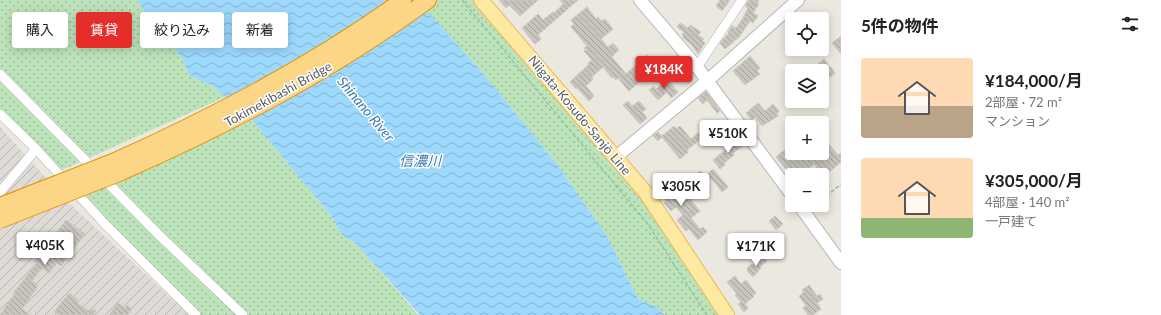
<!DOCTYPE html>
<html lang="ja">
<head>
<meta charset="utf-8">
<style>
  :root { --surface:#fff; --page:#f2f2f2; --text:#222; --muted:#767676; --accent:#e52e2b }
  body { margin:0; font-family:Lato,"Noto Sans JP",sans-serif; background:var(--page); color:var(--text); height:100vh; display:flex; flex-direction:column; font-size:15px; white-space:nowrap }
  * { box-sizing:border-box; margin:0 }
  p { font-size:13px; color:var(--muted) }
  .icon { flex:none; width:22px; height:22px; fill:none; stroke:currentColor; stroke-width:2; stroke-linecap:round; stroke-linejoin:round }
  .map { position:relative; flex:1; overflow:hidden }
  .sheet { display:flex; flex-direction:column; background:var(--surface); width:320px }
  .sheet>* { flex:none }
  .hud { position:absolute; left:12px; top:12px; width:380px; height:36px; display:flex; gap:8px }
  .controls { position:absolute; left:785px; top:12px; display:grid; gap:8px }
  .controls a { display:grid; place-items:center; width:44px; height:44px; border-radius:4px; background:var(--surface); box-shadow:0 2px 10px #0003; font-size:20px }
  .price { position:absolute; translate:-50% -34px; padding:0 9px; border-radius:4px; background:#fff; color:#222; font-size:13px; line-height:26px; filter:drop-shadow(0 1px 2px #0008) }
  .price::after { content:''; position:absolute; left:50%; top:24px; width:12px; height:9px; margin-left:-6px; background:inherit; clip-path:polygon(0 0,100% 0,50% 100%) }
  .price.on { background:var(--accent); color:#fff }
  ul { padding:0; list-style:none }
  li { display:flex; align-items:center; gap:12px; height:100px; padding:0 20px }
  li span { display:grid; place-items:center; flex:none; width:112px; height:80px; border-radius:4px; color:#555 }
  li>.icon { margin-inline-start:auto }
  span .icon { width:48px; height:48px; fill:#fffc; stroke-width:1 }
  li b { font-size:17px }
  h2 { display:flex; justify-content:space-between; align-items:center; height:48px; padding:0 20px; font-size:17px }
  .pill { padding:0 14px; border-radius:4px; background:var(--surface); box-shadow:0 2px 10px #0003; font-size:14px; line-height:36px }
  .pill.on { background:var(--accent); color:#fff }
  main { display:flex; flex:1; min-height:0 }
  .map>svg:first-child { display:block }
  .industrial { fill:url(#industrial-furrows) }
  .grass { fill:url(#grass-dots) }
  .water { fill:url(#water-waves) }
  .building { fill:url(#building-back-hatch); stroke:#cfc9be }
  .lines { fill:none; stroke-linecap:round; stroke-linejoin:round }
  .street-casing { stroke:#b2b6ba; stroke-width:10 }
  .secondary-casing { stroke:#b3b7bc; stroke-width:14 }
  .primary-casing { stroke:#eeba55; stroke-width:16 }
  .highway-casing { stroke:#e69204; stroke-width:18 }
  .path { stroke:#94c49f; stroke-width:1.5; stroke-dasharray:4 2; stroke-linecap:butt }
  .street { stroke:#fff; stroke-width:9 }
  .secondary { stroke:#fff; stroke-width:12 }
  .primary { stroke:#fde9a2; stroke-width:14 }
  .highway { stroke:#fbd686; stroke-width:16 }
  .highway-bridge-casing { stroke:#e69204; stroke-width:18; stroke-linecap:butt }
  .highway-bridge { stroke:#fbd686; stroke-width:16 }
  .labels { text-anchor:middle; stroke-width:3; stroke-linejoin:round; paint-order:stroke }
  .street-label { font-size:13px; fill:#585c60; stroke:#fff }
  .water-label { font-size:14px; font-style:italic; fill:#3c7aae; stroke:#fff }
</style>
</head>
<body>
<main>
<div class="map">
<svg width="841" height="315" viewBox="0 0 841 315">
  <defs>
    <pattern id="industrial-furrows" width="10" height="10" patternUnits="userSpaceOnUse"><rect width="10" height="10" fill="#dedbd7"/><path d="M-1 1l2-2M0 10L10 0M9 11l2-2" fill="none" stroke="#b7b5b2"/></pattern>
    <pattern id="grass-dots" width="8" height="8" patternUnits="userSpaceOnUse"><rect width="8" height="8" fill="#bde3bb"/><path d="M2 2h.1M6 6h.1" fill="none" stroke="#9cbb9b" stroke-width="1.8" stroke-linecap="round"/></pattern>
    <pattern id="water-waves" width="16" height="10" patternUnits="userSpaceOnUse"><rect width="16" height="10" fill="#9dd9fd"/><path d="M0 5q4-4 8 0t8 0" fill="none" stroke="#83b3d0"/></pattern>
    <pattern id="building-back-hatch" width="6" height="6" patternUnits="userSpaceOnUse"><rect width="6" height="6" fill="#c8c4be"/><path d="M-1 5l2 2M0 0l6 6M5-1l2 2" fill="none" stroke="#a5a29e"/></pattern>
  </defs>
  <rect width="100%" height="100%" fill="#ebe8df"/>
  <!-- industrial -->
  <path class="industrial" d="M0 127 68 202 189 315H0Z"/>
  <!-- grass -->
  <path class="grass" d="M0 0H137L144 11 183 59 189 75 212 86 225 97 62 170 0 111Z
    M438 0H474L642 199 677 248 718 315H664L657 307 638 299 607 236 556 163 483 73 425 9Z
    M252 120 332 217 342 235 358 246 418 315H200L81 198Z"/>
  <!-- water -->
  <path class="water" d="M137 0H417L483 73 556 163 607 236 638 299 657 307 664 315H420L356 244 342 235 332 217 252 120 212 86 189 75 183 59 144 11Z"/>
  <!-- building -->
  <path class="building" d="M499 0H538L520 16 509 5 506 8Z
    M560 0H578L538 35 541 39 535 44 522 28 538 14 543 20 553 12 554 13 563 4Z
    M720 0H730L722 11 716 6Z
    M749 0H759L757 3 759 4 753 13 758 16 753 23 750 21 739 37 725 49 720 43 725 37 729 33 728 32 732 26 736 28 742 20 748 8 745 6Z
    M587 7 596 19 598 17 602 21 605 19 613 29 601 39 608 47 613 43 619 50 612 57 626 74 647 55 653 62 640 73 644 78 629 91 618 78 616 80 613 77 612 78 603 67 592 77 593 79 586 86 594 96 589 101 577 88 576 89 570 82 589 64 588 63 592 60 584 51 586 50 584 48 587 46 571 27 574 24 571 20Z
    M680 23 688 28 690 25 701 32 698 35 704 39 702 41 705 43 698 54 691 44 683 38 684 37 682 35 684 32 677 27Z
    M841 36V54L832 43Z
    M677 55 680 59 665 74 661 69Z
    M750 56 760 68 757 71 760 74 745 85 733 71Z
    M824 59 835 73 822 84V71H810Z
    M668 80 678 92 671 98 667 92 658 100 649 90 654 86 656 89Z
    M706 92 720 111 717 113 707 100 703 104 698 98Z
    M628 101 632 106 639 101 646 109 642 112 647 118 640 124 623 105Z
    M758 103 765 111 773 104 779 111 777 114 778 116 762 126 755 117 752 120 746 113Z
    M674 126 676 129 680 126 691 139 698 133 702 138 687 150 688 152 680 159 662 137 658 141 653 136 658 132 662 136Z
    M740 138 745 144 733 153 734 155 724 163 725 165 720 169 713 160Z
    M827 142 838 155 841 153V162L822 178V174L814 164 801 175H791L776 157 792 144V153H822V146Z
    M713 169 728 187 722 192 711 178 701 187 692 177 700 171 705 176Z
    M670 179 676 186 674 187 683 198 689 193 694 198 691 200 700 211 691 218 700 229 703 227 707 232 698 240 689 229 686 231 677 220 683 215 676 207 671 211 664 203 666 201 654 186 658 182 662 186Z
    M775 216 783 224 776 230 769 221Z
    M66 220 85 234 61 266 57 263 49 273 42 268 32 281 38 286 22 309 30 315H0L15 293 14 292 36 264 34 262Z
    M763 256 767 261 760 267 761 268 753 277 747 271 748 269 747 268 752 264 753 265Z
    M735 276 741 284 746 280 756 293 753 295 754 296 745 304 748 308 744 312 738 304 741 302 735 295 737 294 727 282Z
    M809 285 817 296 820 294 823 299 817 303 821 309 813 315H808L803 308 806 306 799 296 804 292 802 290Z
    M69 293 78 300 76 302 89 311 91 308 96 311 94 314 95 315H59L54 312Z
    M118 303 125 308 127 305 132 309 128 315H109Z"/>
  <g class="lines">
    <defs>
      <path id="street" d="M697 67 742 0
        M0 74 160 236 243 315
        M0 114 36 149 105 224 196 315
        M0 192 36 149"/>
      <path id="secondary" d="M640 0 697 67 792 195
        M616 157 707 81 798 0
        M799 205 841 263"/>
      <path id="primary" d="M481 0 646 193 727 315"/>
      <path id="highway" d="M113 162C214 117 313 65 403 0
        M119 173C228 125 332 71 428 0"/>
    </defs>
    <!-- street casing -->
    <use href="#street" class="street-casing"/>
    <!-- secondary casing -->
    <use href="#secondary" class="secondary-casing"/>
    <!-- primary casing -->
    <use href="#primary" class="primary-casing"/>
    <!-- highway casing -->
    <use href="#highway" class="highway-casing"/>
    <!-- path -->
    <path class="path" d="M462 0 647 223 707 315
      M822 200 841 184"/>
    <!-- street -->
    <use href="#street" class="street"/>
    <!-- secondary -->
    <use href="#secondary" class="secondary"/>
    <!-- primary -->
    <use href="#primary" class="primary"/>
    <!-- highway -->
    <use href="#highway" class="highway"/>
    <defs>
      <path id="highway-bridge" d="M0 206 113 162
        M0 220 119 173"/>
    </defs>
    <!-- highway-bridge casing -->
    <use href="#highway-bridge" class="highway-bridge-casing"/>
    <!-- highway-bridge -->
    <use href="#highway-bridge" class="highway-bridge"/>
  </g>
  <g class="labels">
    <!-- street labels -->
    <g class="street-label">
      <text transform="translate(278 94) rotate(-29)" y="5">Tokimekibashi Bridge</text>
      <text transform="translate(580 115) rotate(50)" y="5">Niigata-Kosudo-Sanjō Line</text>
    </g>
    <!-- water labels -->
    <g class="water-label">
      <text transform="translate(366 109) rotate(50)" y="5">Shinano River</text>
      <text x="420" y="166">信濃川</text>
    </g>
  </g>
</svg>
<div class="controls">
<a><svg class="icon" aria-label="locate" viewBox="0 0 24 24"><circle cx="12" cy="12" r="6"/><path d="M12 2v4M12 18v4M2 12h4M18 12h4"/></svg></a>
<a><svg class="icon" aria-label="layers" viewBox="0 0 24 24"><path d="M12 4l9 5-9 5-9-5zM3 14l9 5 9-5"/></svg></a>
<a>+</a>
<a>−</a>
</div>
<b class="price on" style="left:664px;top:90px">¥184K</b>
<b class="price" style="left:728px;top:154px">¥510K</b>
<b class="price" style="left:681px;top:207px">¥305K</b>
<b class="price" style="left:45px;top:266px">¥405K</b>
<b class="price" style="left:756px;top:267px">¥171K</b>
<div class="hud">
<a class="pill">購入</a>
<a class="pill on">賃貸</a>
<a class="pill">絞り込み</a>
<a class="pill">新着</a>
</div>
</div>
<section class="sheet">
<h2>5件の物件<svg class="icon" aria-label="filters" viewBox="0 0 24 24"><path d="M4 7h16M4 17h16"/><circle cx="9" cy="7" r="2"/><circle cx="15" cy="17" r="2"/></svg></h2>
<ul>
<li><span style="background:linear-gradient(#ffd9b3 60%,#b9a48a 0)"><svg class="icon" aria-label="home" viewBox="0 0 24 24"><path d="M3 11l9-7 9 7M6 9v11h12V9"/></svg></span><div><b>¥184,000/月</b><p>2部屋 · 72 m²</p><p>マンション</p></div></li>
<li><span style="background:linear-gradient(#ffd9b3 75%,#8fb573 0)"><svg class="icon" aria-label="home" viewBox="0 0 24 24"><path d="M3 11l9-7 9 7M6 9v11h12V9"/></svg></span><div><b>¥305,000/月</b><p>4部屋 · 140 m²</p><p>一戸建て</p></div></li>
</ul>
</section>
</main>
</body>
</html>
